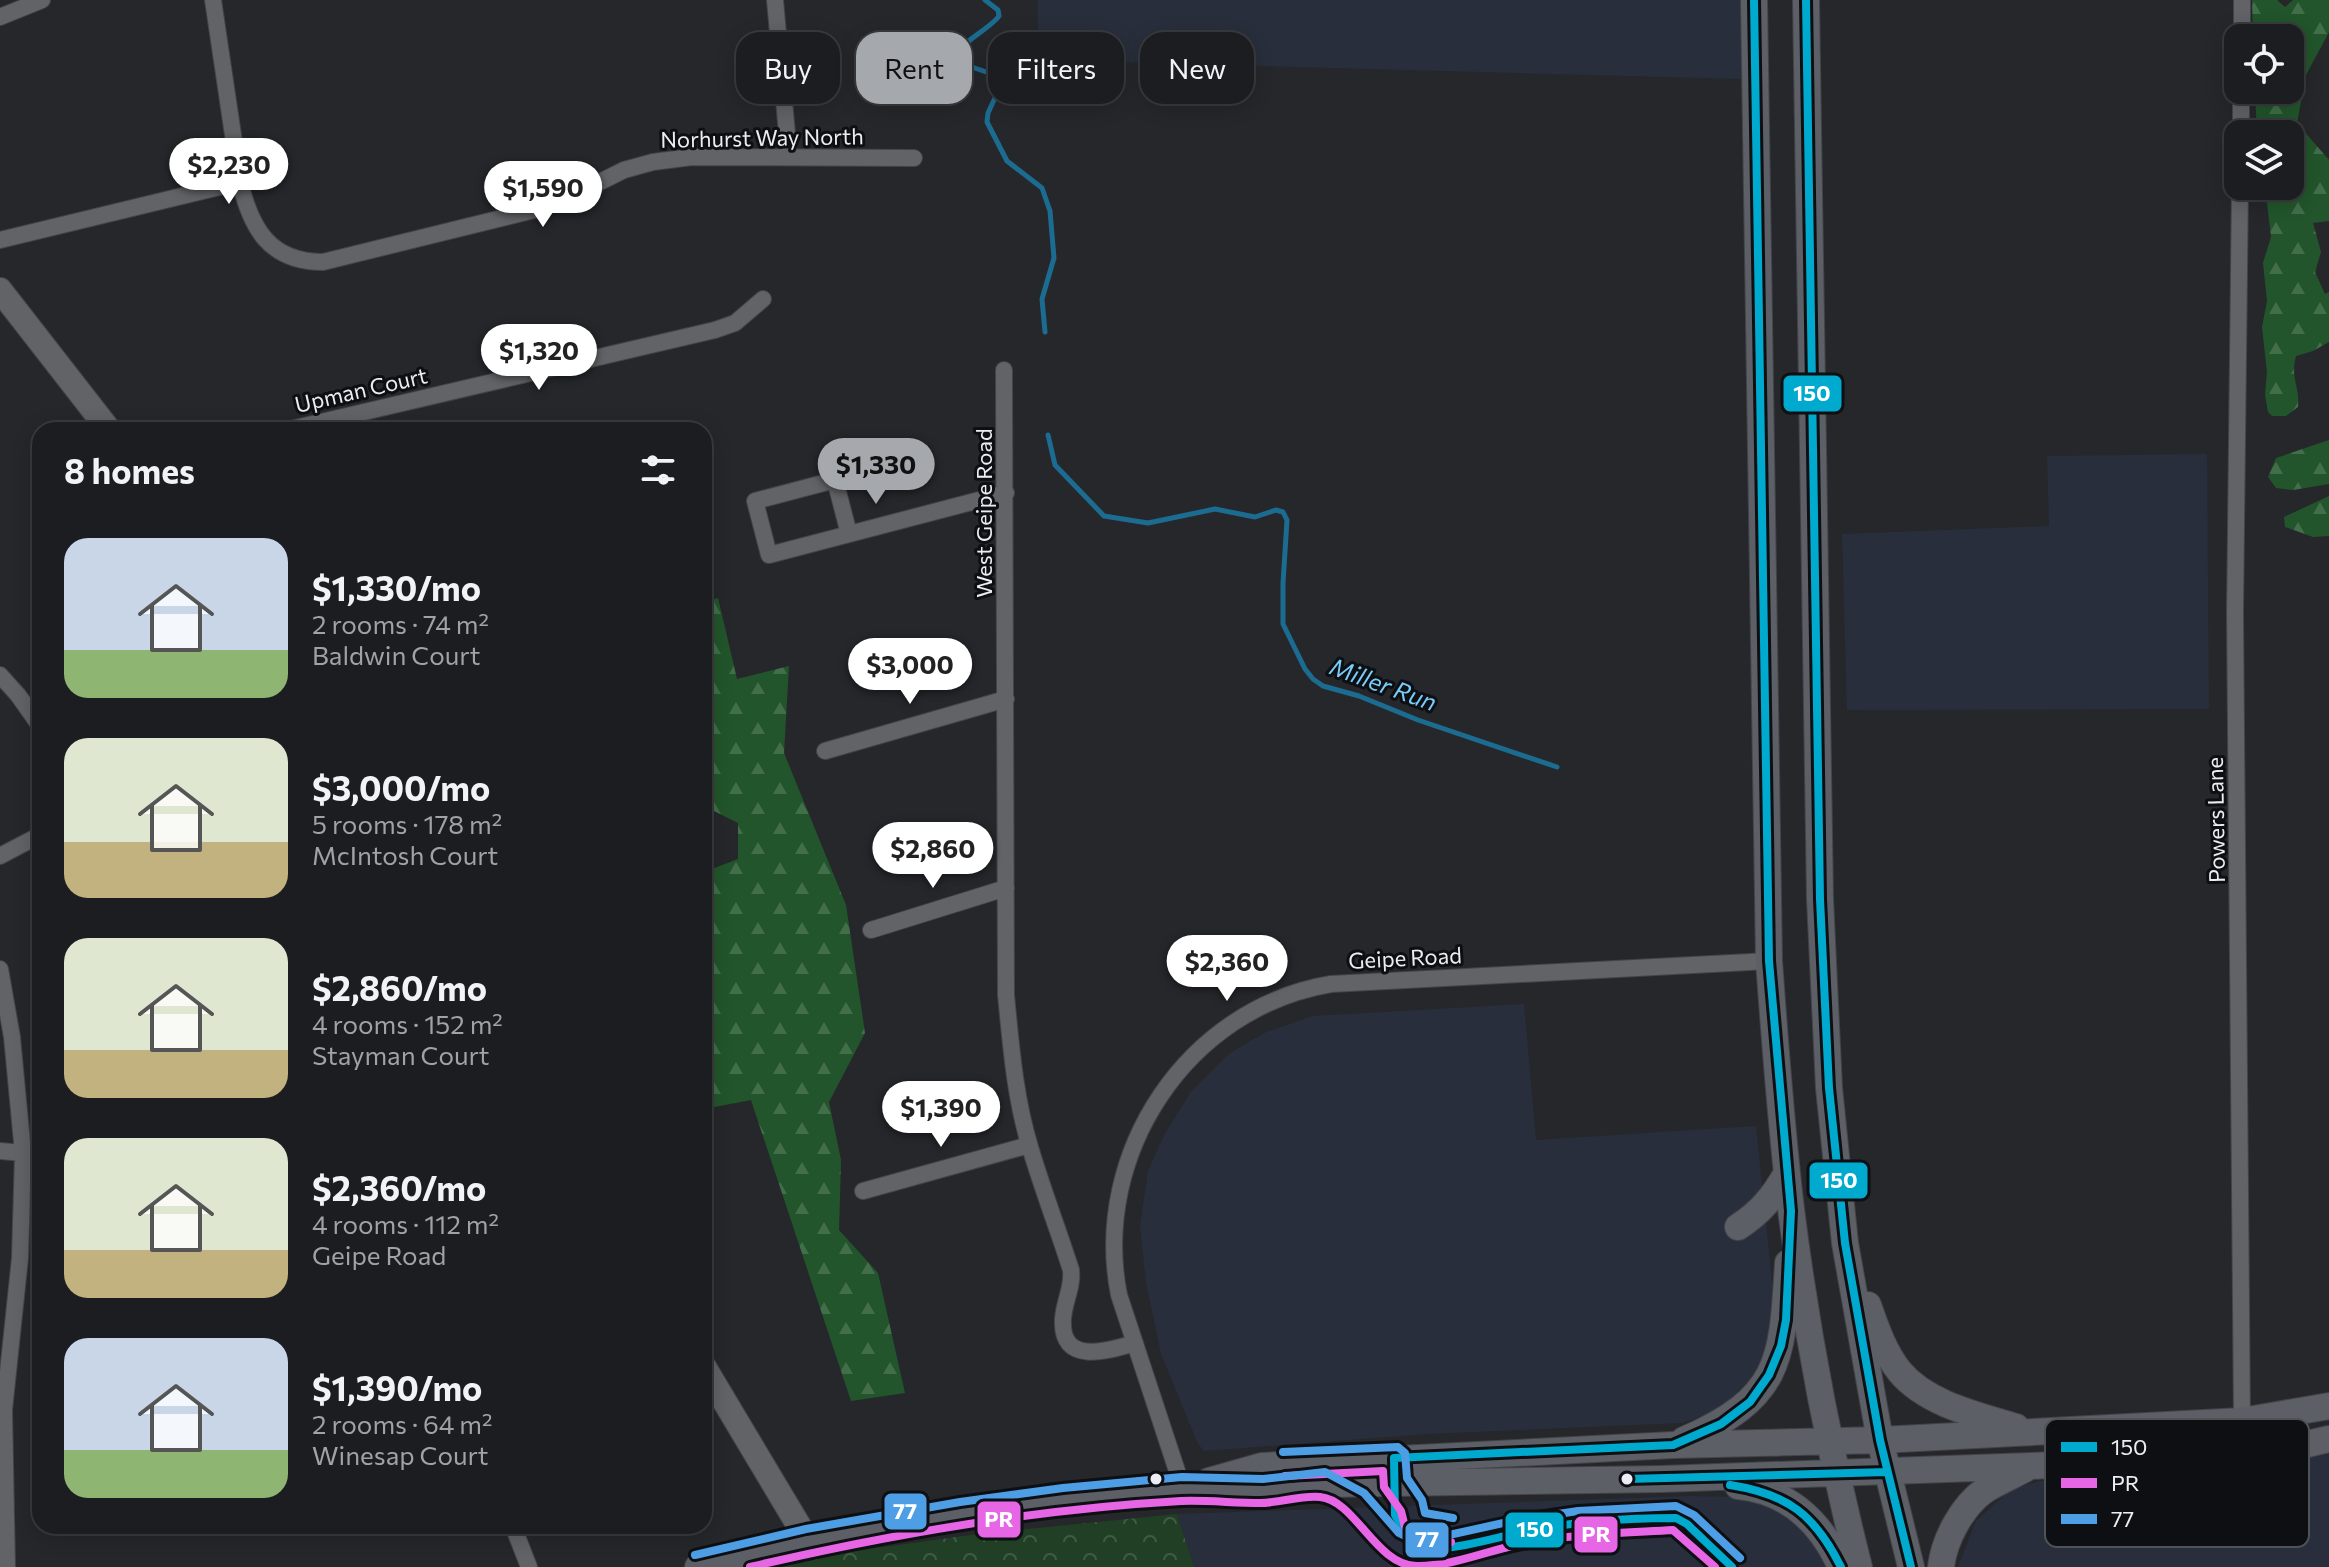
<!DOCTYPE html>
<html lang="en">
<head>
<meta charset="utf-8">
<style>
  :root { --surface:#1c1d20; --page:#252629; --text:#f1f3f6; --muted:#a0a2a5; --line:#3a3b3e; --accent:#a5a8ad }
  body { margin:0; font-family:Commissioner,sans-serif; background:var(--page); color:var(--text); height:100vh; display:flex; flex-direction:column; font-size:30px; white-space:nowrap }
  * { box-sizing:border-box; margin:0 }
  p { font-size:26px; color:var(--muted) }
  .icon { flex:none; width:44px; height:44px; fill:none; stroke:currentColor; stroke-width:2; stroke-linecap:round; stroke-linejoin:round }
  .map { position:relative; flex:1; overflow:hidden }
  .details { position:absolute; left:32px; top:422px; width:680px; height:1112px; display:flex; flex-direction:column; background:var(--surface); border-radius:24px; box-shadow:0 4px 20px #0003,0 0 0 2px var(--line) }
  .details>* { flex:none }
  .banner { position:absolute; left:736px; top:32px; width:760px; height:72px; display:flex; gap:16px }
  .tools { position:absolute; left:2224px; top:24px; display:grid; gap:16px }
  .tools a { display:grid; place-items:center; width:80px; height:80px; border-radius:16px; background:var(--surface); box-shadow:0 4px 20px #0003,0 0 0 2px var(--line); font-size:40px }
  .price { position:absolute; translate:-50% -68px; padding:0 18px; border-radius:28px; background:#fff; color:#222; font-size:26px; line-height:52px; filter:drop-shadow(0 2px 4px #0008) }
  .price::after { content:''; position:absolute; left:50%; top:48px; width:24px; height:18px; margin-left:-12px; background:inherit; clip-path:polygon(0 0,100% 0,50% 100%) }
  .price.on { background:var(--accent); color:#111 }
  ul { padding:0; list-style:none }
  li { display:flex; align-items:center; gap:24px; height:200px; padding:0 32px }
  li span { display:grid; place-items:center; flex:none; width:224px; height:160px; border-radius:24px; color:#555 }
  li>.icon { margin-inline-start:auto }
  span .icon { width:96px; height:96px; fill:#fffc; stroke-width:1 }
  li b { font-size:34px }
  h2 { display:flex; justify-content:space-between; align-items:center; height:96px; padding:0 32px; font-size:34px }
  .pill { padding:0 28px; border-radius:24px; background:var(--surface); box-shadow:0 4px 20px #0003,0 0 0 2px var(--line); font-size:28px; line-height:72px }
  .pill.on { background:var(--accent); color:#111 }
  .map>svg:first-child { display:block }
  .built { fill:#282e3b }
  .forest { fill:url(#forest-firs) }
  .park { fill:url(#park-crowns) }
  .lines { fill:none; stroke-linecap:round; stroke-linejoin:round }
  .stream { stroke:#1c6c91; stroke-width:5 }
  .street-casing { stroke:#434449; stroke-width:18 }
  .secondary-casing { stroke:#434449; stroke-width:26 }
  .primary-casing { stroke:#434449; stroke-width:28 }
  .street { stroke:#626366; stroke-width:16 }
  .secondary { stroke:#626366; stroke-width:24 }
  .primary { stroke:#5d5f66; stroke-width:26 }
  .bus-1-casing { stroke:#0d0f13; stroke-width:14 }
  .bus-2-casing { stroke:#0d0f13; stroke-width:14 }
  .bus-3-casing { stroke:#0d0f13; stroke-width:14 }
  .bus-1 { stroke:#00a9ce; stroke-width:8 }
  .bus-2 { stroke:#e666e6; stroke-width:8 }
  .bus-3 { stroke:#4d9ee5; stroke-width:8 }
  .bus-dot { fill:#eaedf3; stroke:#0d0f13; stroke-width:3 }
  .labels { text-anchor:middle; stroke-width:6; stroke-linejoin:round; paint-order:stroke }
  .street-label { font-size:22px; fill:#eaedf3; stroke:#0d0f13 }
  .water-label { font-size:24px; font-style:italic; fill:#79cdfb; stroke:#0d0f13 }
  .key { fill:#0d0f13; stroke:#4f5256; stroke-width:2 }
  .key-label { font-size:22px; fill:#eaedf3 }
  .line-badge { stroke:#0d0f13; stroke-width:3 }
  .badge-label { font-size:22px; text-anchor:middle; font-weight:bold; fill:#fff }
</style>
</head>
<body>
<div class="map">
<svg width="2329" height="1567" viewBox="0 0 2329 1567">
  <defs>
    <pattern id="forest-firs" width="22" height="20" patternUnits="userSpaceOnUse" patternTransform="scale(2)"><rect width="22" height="20" fill="#22552b"/><path d="M5 1l3.5 6h-7zM16 11l3.5 6h-7z" fill="#426e4a"/></pattern>
    <pattern id="park-crowns" width="20" height="18" patternUnits="userSpaceOnUse" patternTransform="scale(2)"><rect width="20" height="18" fill="#203f24"/><path d="M2 6a3 3 0 1 1 6 0M12 15a3 3 0 1 1 6 0" fill="none" stroke="#415b44"/></pattern>
  </defs>
  <rect width="100%" height="100%" fill="#25272b"/>
  <!-- built -->
  <path class="built" d="M1038 0H1741V79L1038 60Z
    M2207 454 2209 709 1847 710 1842 534 2049 526 2047 456Z
    M1524 1004 1536 1140 1756 1126 1775 1310 1765 1356 1750 1380 1728 1401 1708 1414 1682 1423 1427 1434 1204 1451 1198 1444 1161 1354 1146 1283 1140 1226 1148 1171 1163 1137 1190 1093 1230 1053 1264 1033 1312 1016Z
    M2329 1454V1567H1958L1976 1521 2010 1490 2025 1485 2040 1481 2240 1472Z
    M1689 1496 1740 1497 1771 1507 1811 1537 1829 1567H1194L1177 1514Z"/>
  <!-- forest -->
  <path class="forest" d="M2252 0H2277L2285 7 2293 0H2329V32L2306 75 2297 123 2329 160V221L2313 223 2321 252 2315 272 2325 294 2329 292V342L2313 351 2296 356C2290 379 2300 385 2298 407L2286 416H2272L2268 412 2265 395 2267 372 2262 327 2267 301 2263 263 2271 237 2265 186H2290V134H2257L2255 90H2290V38H2253Z
    M2329 440V484L2293 490 2276 488 2268 477 2276 458Z
    M2329 496V536L2313 537 2285 527 2284 517Z
    M718 598 737 679 789 666 784 753 846 905 865 1033 829 1102 841 1160 839 1230 878 1273 905 1393 851 1401 751 1100 704 1109V872L738 859V823L704 806V602Z"/>
  <!-- park -->
  <path class="park" d="M1177 1514 1194 1567H739L978 1534Z"/>
  <g class="lines">
    <!-- stream -->
    <path class="stream" d="M985 0 998 10 999 16C992 27 962 42 960 51 960 53 962 62 963 64L998 76 1001 85 988 113 987 122 1007 161 1042 188 1050 211 1054 258 1042 299 1045 332
      M1048 435 1055 465 1104 516 1148 523 1215 509 1255 517 1276 510 1283 512 1287 520 1283 583V624L1305 669 1313 679 1323 686 1359 696 1418 720 1557 767"/>
    <defs>
      <path id="street" d="M775 0 789 156
        M0 17 42 0
        M2242 38V0
        M2241 134V90
        M240 182C251 229 270 262 323 262L538 209 566 199 624 170 653 162 692 157 914 158
        M2240 186 2235 613 2242 1421 2245 1453
        M0 240 240 182 213 0
        M1004 370 1006 995C1011 1046 1015 1098 1030 1147 1042 1188 1058 1229 1071 1270 1073 1288 1064 1301 1063 1319 1060 1366 1108 1351 1135 1343
        M287 430 715 330 735 323 763 299
        M849 534 835 480 755 501 769 555 1006 493
        M0 675 18 695 40 726
        M825 751 1006 699
        M0 856 40 835
        M871 930 1006 888
        M0 969 12 1037 23 1153 20 1258 4 1410 7 1567
        M0 1151 23 1153
        M863 1191 1029 1145
        M1183 1489 1119 1295C1091 1154 1187 1008 1331 984L1769 961
        M513 1526 529 1567"/>
      <path id="secondary" d="M0 290 109 430
        M704 1367 808 1541"/>
      <path id="primary" d="M1754 0 1769 961C1775 1044 1781 1126 1791 1209 1806 1329 1829 1450 1859 1567
        M1806 0 1820 899 1829 1088 1845 1243 1880 1440 1911 1567
        M1738 1227C1761 1212 1773 1197 1787 1173
        M1868 1305C1876 1328 1884 1352 1900 1372 1927 1404 1977 1415 2016 1427
        M1684 1440C1782 1397 1782 1361 1788 1263
        M1209 1481 1262 1466 1673 1445 1880 1440 2242 1421 2329 1406
        M1738 1486C1789 1491 1821 1522 1841 1567
        M698 1567 808 1541 962 1514 1065 1500 1183 1489 1264 1491 1325 1484 1662 1479 2031 1466 2209 1457 2299 1446 2329 1439
        M1941 1567C1944 1540 1962 1506 1985 1490 1998 1482 2012 1476 2025 1469"/>
    </defs>
    <!-- street casing -->
    <use href="#street" class="street-casing"/>
    <!-- secondary casing -->
    <use href="#secondary" class="secondary-casing"/>
    <!-- primary casing -->
    <use href="#primary" class="primary-casing"/>
    <!-- street -->
    <use href="#street" class="street"/>
    <!-- secondary -->
    <use href="#secondary" class="secondary"/>
    <!-- primary -->
    <use href="#primary" class="primary"/>
    <defs>
      <path id="bus-1" d="M1806 0 1820 899 1829 1088 1845 1243 1880 1440 1911 1567
        M1394 1458 1673 1445 1721 1424 1750 1402 1769 1375 1781 1346 1786 1320 1791 1211 1769 961 1754 0
        M1394 1458 1395 1515 1417 1549C1457 1551 1494 1537 1533 1530 1580 1521 1628 1518 1676 1518L1687 1524 1732 1567
        M1627 1479 1887 1472
        M1730 1485C1788 1494 1815 1515 1841 1567"/>
      <path id="bus-2" d="M1285 1476 1383 1471 1384 1487 1401 1511 1405 1527 1419 1538 1451 1542
        M750 1567C891 1534 1037 1509 1181 1501 1207 1500 1234 1503 1260 1503 1280 1503 1301 1495 1320 1497 1355 1500 1376 1565 1416 1566 1451 1567 1488 1550 1522 1544 1572 1534 1623 1533 1673 1530L1715 1567"/>
      <path id="bus-3" d="M1283 1452 1398 1447 1405 1453 1407 1478 1422 1500 1425 1513 1453 1518
        M695 1555 806 1529 960 1502 1063 1488 1182 1477 1263 1479 1325 1472 1364 1493 1399 1533 1417 1542 1517 1520 1578 1511 1676 1506 1694 1515 1740 1558"/>
    </defs>
    <!-- bus-1 casing -->
    <use href="#bus-1" class="bus-1-casing"/>
    <!-- bus-2 casing -->
    <use href="#bus-2" class="bus-2-casing"/>
    <!-- bus-3 casing -->
    <use href="#bus-3" class="bus-3-casing"/>
    <!-- bus-1 -->
    <use href="#bus-1" class="bus-1"/>
    <!-- bus-2 -->
    <use href="#bus-2" class="bus-2"/>
    <!-- bus-3 -->
    <use href="#bus-3" class="bus-3"/>
  </g>
  <!-- markers -->
  <g class="bus-dot">
    <circle cx="1156" cy="1479" r="7"/>
    <circle cx="1627" cy="1479" r="7"/>
  </g>
  <g class="labels">
    <!-- street labels -->
    <g class="street-label">
      <text transform="translate(762 138) rotate(-1)" y="8">Norhurst Way North</text>
      <text transform="translate(361 390) rotate(-13)" y="8">Upman Court</text>
      <text transform="translate(984 513) rotate(-90)" y="8">West Geipe Road</text>
      <text transform="translate(2216 820) rotate(-91)" y="8">Powers Lane</text>
      <text transform="translate(1405 958) rotate(-3)" y="8">Geipe Road</text>
    </g>
    <!-- water labels -->
    <g class="water-label">
      <text transform="translate(1383 685) rotate(20)" y="8">Miller Run</text>
    </g>
  </g>
  <!-- legend -->
  <rect x="2045" y="1419" width="264" height="128" rx="12" class="key"/>
  <rect x="2061" y="1442" width="36" height="10" fill="#00a9ce"/>
  <rect x="2061" y="1478" width="36" height="10" fill="#e666e6"/>
  <rect x="2061" y="1514" width="36" height="10" fill="#4d9ee5"/>
  <g class="key-label">
    <text x="2111" y="1455">150</text>
    <text x="2111" y="1491">PR</text>
    <text x="2111" y="1527">77</text>
  </g>
  <g class="line-badge">
    <rect x="1782" y="374" width="61" height="39" rx="8" fill="#00a9ce"/>
    <rect x="1808" y="1161" width="61" height="39" rx="8" fill="#00a9ce"/>
    <rect x="883" y="1492" width="45" height="39" rx="8" fill="#4d9ee5"/>
    <rect x="976" y="1500" width="46" height="39" rx="8" fill="#e666e6"/>
    <rect x="1504" y="1511" width="61" height="38" rx="8" fill="#00a9ce"/>
    <rect x="1573" y="1515" width="46" height="39" rx="8" fill="#e666e6"/>
    <rect x="1404" y="1521" width="46" height="38" rx="8" fill="#4d9ee5"/>
  </g>
  <g class="badge-label">
    <text x="1812" y="401">150</text>
    <text x="1839" y="1188">150</text>
    <text x="905" y="1519">77</text>
    <text x="999" y="1527">PR</text>
    <text x="1535" y="1537">150</text>
    <text x="1596" y="1542">PR</text>
    <text x="1427" y="1547">77</text>
  </g>
</svg>
<div class="tools">
<a><svg class="icon" aria-label="locate" viewBox="0 0 24 24"><circle cx="12" cy="12" r="6"/><path d="M12 2v4M12 18v4M2 12h4M18 12h4"/></svg></a>
<a><svg class="icon" aria-label="layers" viewBox="0 0 24 24"><path d="M12 4l9 5-9 5-9-5zM3 14l9 5 9-5"/></svg></a>
</div>
<b class="price" style="left:229px;top:206px">$2,230</b>
<b class="price" style="left:543px;top:229px">$1,590</b>
<b class="price" style="left:539px;top:392px">$1,320</b>
<b class="price on" style="left:876px;top:506px">$1,330</b>
<b class="price" style="left:910px;top:706px">$3,000</b>
<b class="price" style="left:933px;top:890px">$2,860</b>
<b class="price" style="left:1227px;top:1003px">$2,360</b>
<b class="price" style="left:941px;top:1149px">$1,390</b>
<div class="banner">
<a class="pill">Buy</a>
<a class="pill on">Rent</a>
<a class="pill">Filters</a>
<a class="pill">New</a>
</div>
<section class="details">
<h2>8 homes<svg class="icon" aria-label="filters" viewBox="0 0 24 24"><path d="M4 7h16M4 17h16"/><circle cx="9" cy="7" r="2"/><circle cx="15" cy="17" r="2"/></svg></h2>
<ul>
<li><span style="background:linear-gradient(#c9d6e8 70%,#8fb573 0)"><svg class="icon" aria-label="home" viewBox="0 0 24 24"><path d="M3 11l9-7 9 7M6 9v11h12V9"/></svg></span><div><b>$1,330/mo</b><p>2 rooms · 74 m²</p><p>Baldwin Court</p></div></li>
<li><span style="background:linear-gradient(#dfe7d0 65%,#c2b280 0)"><svg class="icon" aria-label="home" viewBox="0 0 24 24"><path d="M3 11l9-7 9 7M6 9v11h12V9"/></svg></span><div><b>$3,000/mo</b><p>5 rooms · 178 m²</p><p>McIntosh Court</p></div></li>
<li><span style="background:linear-gradient(#dfe7d0 70%,#c2b280 0)"><svg class="icon" aria-label="home" viewBox="0 0 24 24"><path d="M3 11l9-7 9 7M6 9v11h12V9"/></svg></span><div><b>$2,860/mo</b><p>4 rooms · 152 m²</p><p>Stayman Court</p></div></li>
<li><span style="background:linear-gradient(#dfe7d0 70%,#c2b280 0)"><svg class="icon" aria-label="home" viewBox="0 0 24 24"><path d="M3 11l9-7 9 7M6 9v11h12V9"/></svg></span><div><b>$2,360/mo</b><p>4 rooms · 112 m²</p><p>Geipe Road</p></div></li>
<li><span style="background:linear-gradient(#c9d6e8 70%,#8fb573 0)"><svg class="icon" aria-label="home" viewBox="0 0 24 24"><path d="M3 11l9-7 9 7M6 9v11h12V9"/></svg></span><div><b>$1,390/mo</b><p>2 rooms · 64 m²</p><p>Winesap Court</p></div></li>
</ul>
</section>
</div>
</body>
</html>
